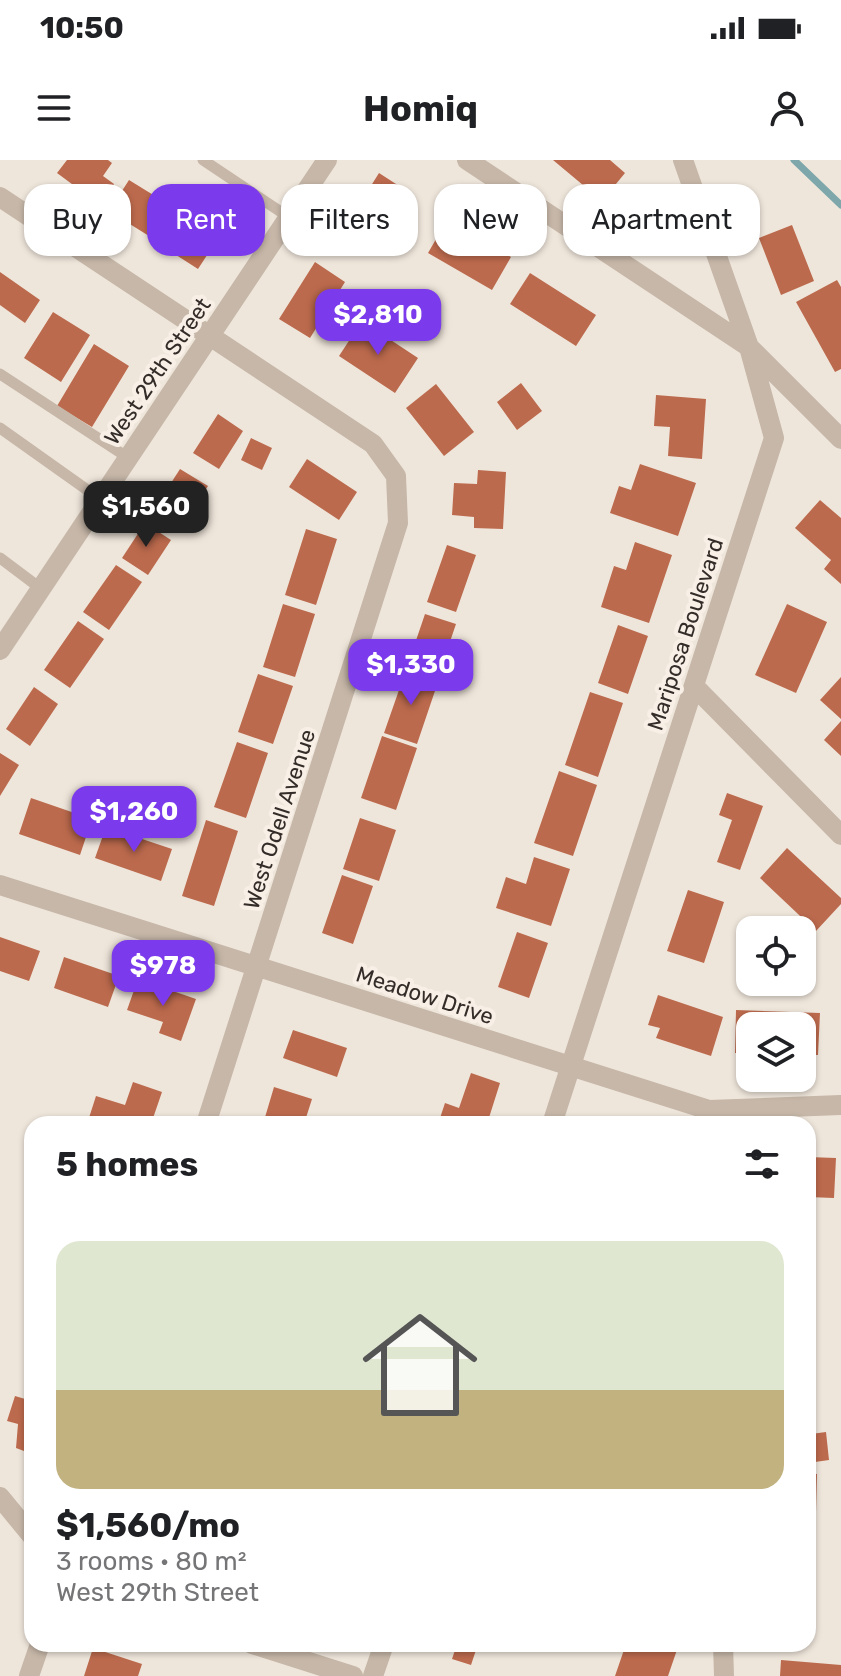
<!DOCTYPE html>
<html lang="en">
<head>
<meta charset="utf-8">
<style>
  :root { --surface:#fff; --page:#f2f2f2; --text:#202124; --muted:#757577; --accent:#7c3aed }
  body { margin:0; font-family:Rubik,sans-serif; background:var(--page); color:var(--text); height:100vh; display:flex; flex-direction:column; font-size:30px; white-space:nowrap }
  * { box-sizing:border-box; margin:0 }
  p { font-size:26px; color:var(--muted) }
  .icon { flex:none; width:44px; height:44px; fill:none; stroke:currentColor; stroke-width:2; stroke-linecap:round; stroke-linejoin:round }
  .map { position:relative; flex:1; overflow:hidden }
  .drawer { position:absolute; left:24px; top:956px; width:792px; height:536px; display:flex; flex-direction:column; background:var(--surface); border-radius:24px; box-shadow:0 2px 6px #0004 }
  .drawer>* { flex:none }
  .top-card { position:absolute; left:24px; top:24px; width:794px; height:72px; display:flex; gap:16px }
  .fabs { position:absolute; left:736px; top:756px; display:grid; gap:16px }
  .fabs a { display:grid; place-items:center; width:80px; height:80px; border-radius:16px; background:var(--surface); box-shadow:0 2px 6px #0004; font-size:40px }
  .price { position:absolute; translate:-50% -68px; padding:0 18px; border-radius:16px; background:var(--accent); color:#fff; font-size:26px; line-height:52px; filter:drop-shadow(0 2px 4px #0008) }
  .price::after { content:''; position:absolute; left:50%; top:48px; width:24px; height:18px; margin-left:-12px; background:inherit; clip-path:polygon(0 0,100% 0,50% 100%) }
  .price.current { background:#222; color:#fff }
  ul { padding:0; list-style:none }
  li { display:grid; align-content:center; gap:16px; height:424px; padding:0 32px }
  li span { display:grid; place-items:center; height:248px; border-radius:24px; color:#555 }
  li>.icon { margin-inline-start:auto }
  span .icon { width:144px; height:144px; fill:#fffc; stroke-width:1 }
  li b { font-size:34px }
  h2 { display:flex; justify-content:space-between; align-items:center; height:96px; padding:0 32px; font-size:34px }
  .tag { padding:0 28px; border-radius:24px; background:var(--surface); box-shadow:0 2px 6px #0004; font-size:28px; line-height:72px }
  .tag.current { background:var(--accent); color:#fff }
  .status { display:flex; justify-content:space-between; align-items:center; height:56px; padding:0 40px; background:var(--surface); direction:ltr }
  .status svg { height:22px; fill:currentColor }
  header { display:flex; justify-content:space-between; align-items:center; height:104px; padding:0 32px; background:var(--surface); font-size:36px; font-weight:700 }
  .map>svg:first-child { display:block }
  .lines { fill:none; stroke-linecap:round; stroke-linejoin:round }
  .stream { stroke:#7da7aa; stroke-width:7 }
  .building { fill:#bc6a4d }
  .service { stroke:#c6b7a8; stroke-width:11 }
  .minor { stroke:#c6b7a8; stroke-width:20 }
  .labels { text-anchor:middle; stroke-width:8; stroke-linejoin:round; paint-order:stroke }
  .street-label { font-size:22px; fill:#342c28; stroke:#f8f0e7 }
</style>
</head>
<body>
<div class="status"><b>10:50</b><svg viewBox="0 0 49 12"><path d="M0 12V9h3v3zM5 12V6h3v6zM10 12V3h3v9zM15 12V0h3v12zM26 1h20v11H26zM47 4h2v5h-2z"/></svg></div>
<header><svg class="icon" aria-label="menu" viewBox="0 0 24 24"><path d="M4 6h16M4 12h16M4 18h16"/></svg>Homiq<svg class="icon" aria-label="person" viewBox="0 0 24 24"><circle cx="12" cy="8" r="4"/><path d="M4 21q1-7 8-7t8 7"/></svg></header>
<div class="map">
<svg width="841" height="1516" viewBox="0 0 841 1516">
  <rect width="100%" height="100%" fill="#efe6db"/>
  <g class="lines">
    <!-- stream -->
    <path class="stream" d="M794 0 841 45"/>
  </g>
  <!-- building -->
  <path class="building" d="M67 0H108L112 3 103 16 114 24 99 44 57 13Z
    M553 0H610L625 13 602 41Z
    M379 13 410 33 373 92 342 72Z
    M129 20 176 49 157 81 109 51Z
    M203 47 228 63 198 109 173 93Z
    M447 60 511 97 492 130 428 93Z
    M792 65 814 121 781 135 759 78Z
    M315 102 345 122 310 178 279 159Z
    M0 112 40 140 25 163 0 145Z
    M530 113 596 155 576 186 510 144Z
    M837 120 841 127V209L835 212 796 142Z
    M53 152 90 175 61 222 24 198Z
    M362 161 418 198 395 233 339 196Z
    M94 184 129 206 92 267 57 246Z
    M521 223 542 251 517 270 497 242Z
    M436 224 474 272 444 296 406 248Z
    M656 235 706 239 702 299 668 296 670 267 654 266Z
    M218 254 243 271 219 309 193 293Z
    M251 278 272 288 262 310 241 300Z
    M307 299 357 332 339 360 289 327Z
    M640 304 696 323 678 376 610 353 619 326 631 330Z
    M180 309 208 326 180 369 153 351Z
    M478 310 506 312 503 369 474 368V357L452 355 454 323 477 324Z
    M820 340 841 358V424L824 409 831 400 795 368Z
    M145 363 171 380 148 415 122 398Z
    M306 369 337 379 316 445 285 435Z
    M635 382 672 395 649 463 601 447 614 406 626 410Z
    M447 385 476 395 456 452 427 442Z
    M116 405 142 422 109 470 83 452Z
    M283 444 315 454 295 517 263 507Z
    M787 444 827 462 796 533 755 515Z
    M425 454 456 464 440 511 409 501Z
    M78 461 104 479 70 528 44 510Z
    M618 465 648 476 628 534 598 523Z
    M406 510 438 522 417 584 384 573Z
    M258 514 293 526 273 584 238 572Z
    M841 517V559L820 540Z
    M34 527 58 544 30 586 6 569Z
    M590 532 623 543 598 617 565 605Z
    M841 561V596L824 580Z
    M382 576 417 588 396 650 361 638Z
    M237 582 268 593 246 658 214 647Z
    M0 593 19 605 0 636Z
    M559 611 597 625 573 696 534 683Z
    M727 633 763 646 740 710 717 702 732 660 719 655Z
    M31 638 92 659 80 695 19 674Z
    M360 658 396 670 379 721 343 709Z
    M206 660 238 671 214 746 182 736Z
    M106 667 172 689 161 721 95 698Z
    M787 688 841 738V744L816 771 760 718Z
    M534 697 570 709 551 766 496 748 506 717 526 724Z
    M342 715 373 726 353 784 322 773Z
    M688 730 724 742 704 803 667 791Z
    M517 772 548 783 529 838 498 827Z
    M0 777 40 791 29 821 0 811Z
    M64 797 119 816 108 847 54 828Z
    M138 819 196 839 181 881 159 873 163 862 127 850Z
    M658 835 723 857 711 896 656 878 660 868 648 865Z
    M736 850 820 853 818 895H802V866H750V893H735Z
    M293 870 347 888 337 917 283 898Z
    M471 913 500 923 487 964H438L445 943 459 948Z
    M133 922 162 932 151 964H87L96 936 125 945Z
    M274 927 312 939 304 964H263Z
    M808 997 836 998 834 1038 808 1037Z
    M15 1236 32 1241V1294L16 1288 18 1264 7 1261Z
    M808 1268 811 1274 826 1272 829 1300 808 1303Z
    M808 1313 817 1314 815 1390H808Z
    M808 1396H812L811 1431H808Z
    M457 1484H478L471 1505 452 1499Z
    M626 1484H679L668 1516H615Z
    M93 1488 142 1504 138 1516H84Z
    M781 1500 841 1505V1516H780Z"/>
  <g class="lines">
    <!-- service -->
    <path class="service" d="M203 0 290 58
      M0 214 127 297
      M0 268 100 339
      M0 398 40 428"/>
    <!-- minor -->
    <path class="minor" d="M467 0 749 187 841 279
      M0 37 373 284 396 316 398 363 206 964
      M0 490 327 0
      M694 526 841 675
      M0 725 709 950 841 945
      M552 964 774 278 749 187 683 0
      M0 1337 32 1376
      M252 1484 353 1516
      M723 1484 724 1516
      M29 1516 40 1484
      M373 1516 384 1484"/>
  </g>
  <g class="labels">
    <!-- street labels -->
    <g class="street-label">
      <text transform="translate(157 211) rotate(-56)" y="8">West 29th Street</text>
      <text transform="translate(685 474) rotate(-72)" y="8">Mariposa Boulevard</text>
      <text transform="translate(279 659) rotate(-72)" y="8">West Odell Avenue</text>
      <text transform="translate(425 835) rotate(18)" y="8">Meadow Drive</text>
    </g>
  </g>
</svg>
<div class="fabs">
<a><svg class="icon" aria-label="locate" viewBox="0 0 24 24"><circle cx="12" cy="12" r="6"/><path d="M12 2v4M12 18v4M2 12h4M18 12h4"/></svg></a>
<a><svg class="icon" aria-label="layers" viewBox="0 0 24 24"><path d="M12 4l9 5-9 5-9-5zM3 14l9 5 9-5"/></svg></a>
</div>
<b class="price" style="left:378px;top:197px">$2,810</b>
<b class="price current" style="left:146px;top:389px">$1,560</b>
<b class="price" style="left:411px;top:547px">$1,330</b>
<b class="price" style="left:134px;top:694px">$1,260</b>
<b class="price" style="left:163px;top:848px">$978</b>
<div class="top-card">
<a class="tag">Buy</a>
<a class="tag current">Rent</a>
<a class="tag">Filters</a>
<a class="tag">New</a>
<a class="tag">Apartment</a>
</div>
<section class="drawer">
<h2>5 homes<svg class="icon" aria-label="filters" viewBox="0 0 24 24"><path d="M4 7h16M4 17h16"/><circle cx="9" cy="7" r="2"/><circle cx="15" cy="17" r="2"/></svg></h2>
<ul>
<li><span style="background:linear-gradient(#dfe7d0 60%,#c2b280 0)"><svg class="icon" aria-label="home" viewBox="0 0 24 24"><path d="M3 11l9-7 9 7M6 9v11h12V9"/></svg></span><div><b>$1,560/mo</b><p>3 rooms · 80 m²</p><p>West 29th Street</p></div></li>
</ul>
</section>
</div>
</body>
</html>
